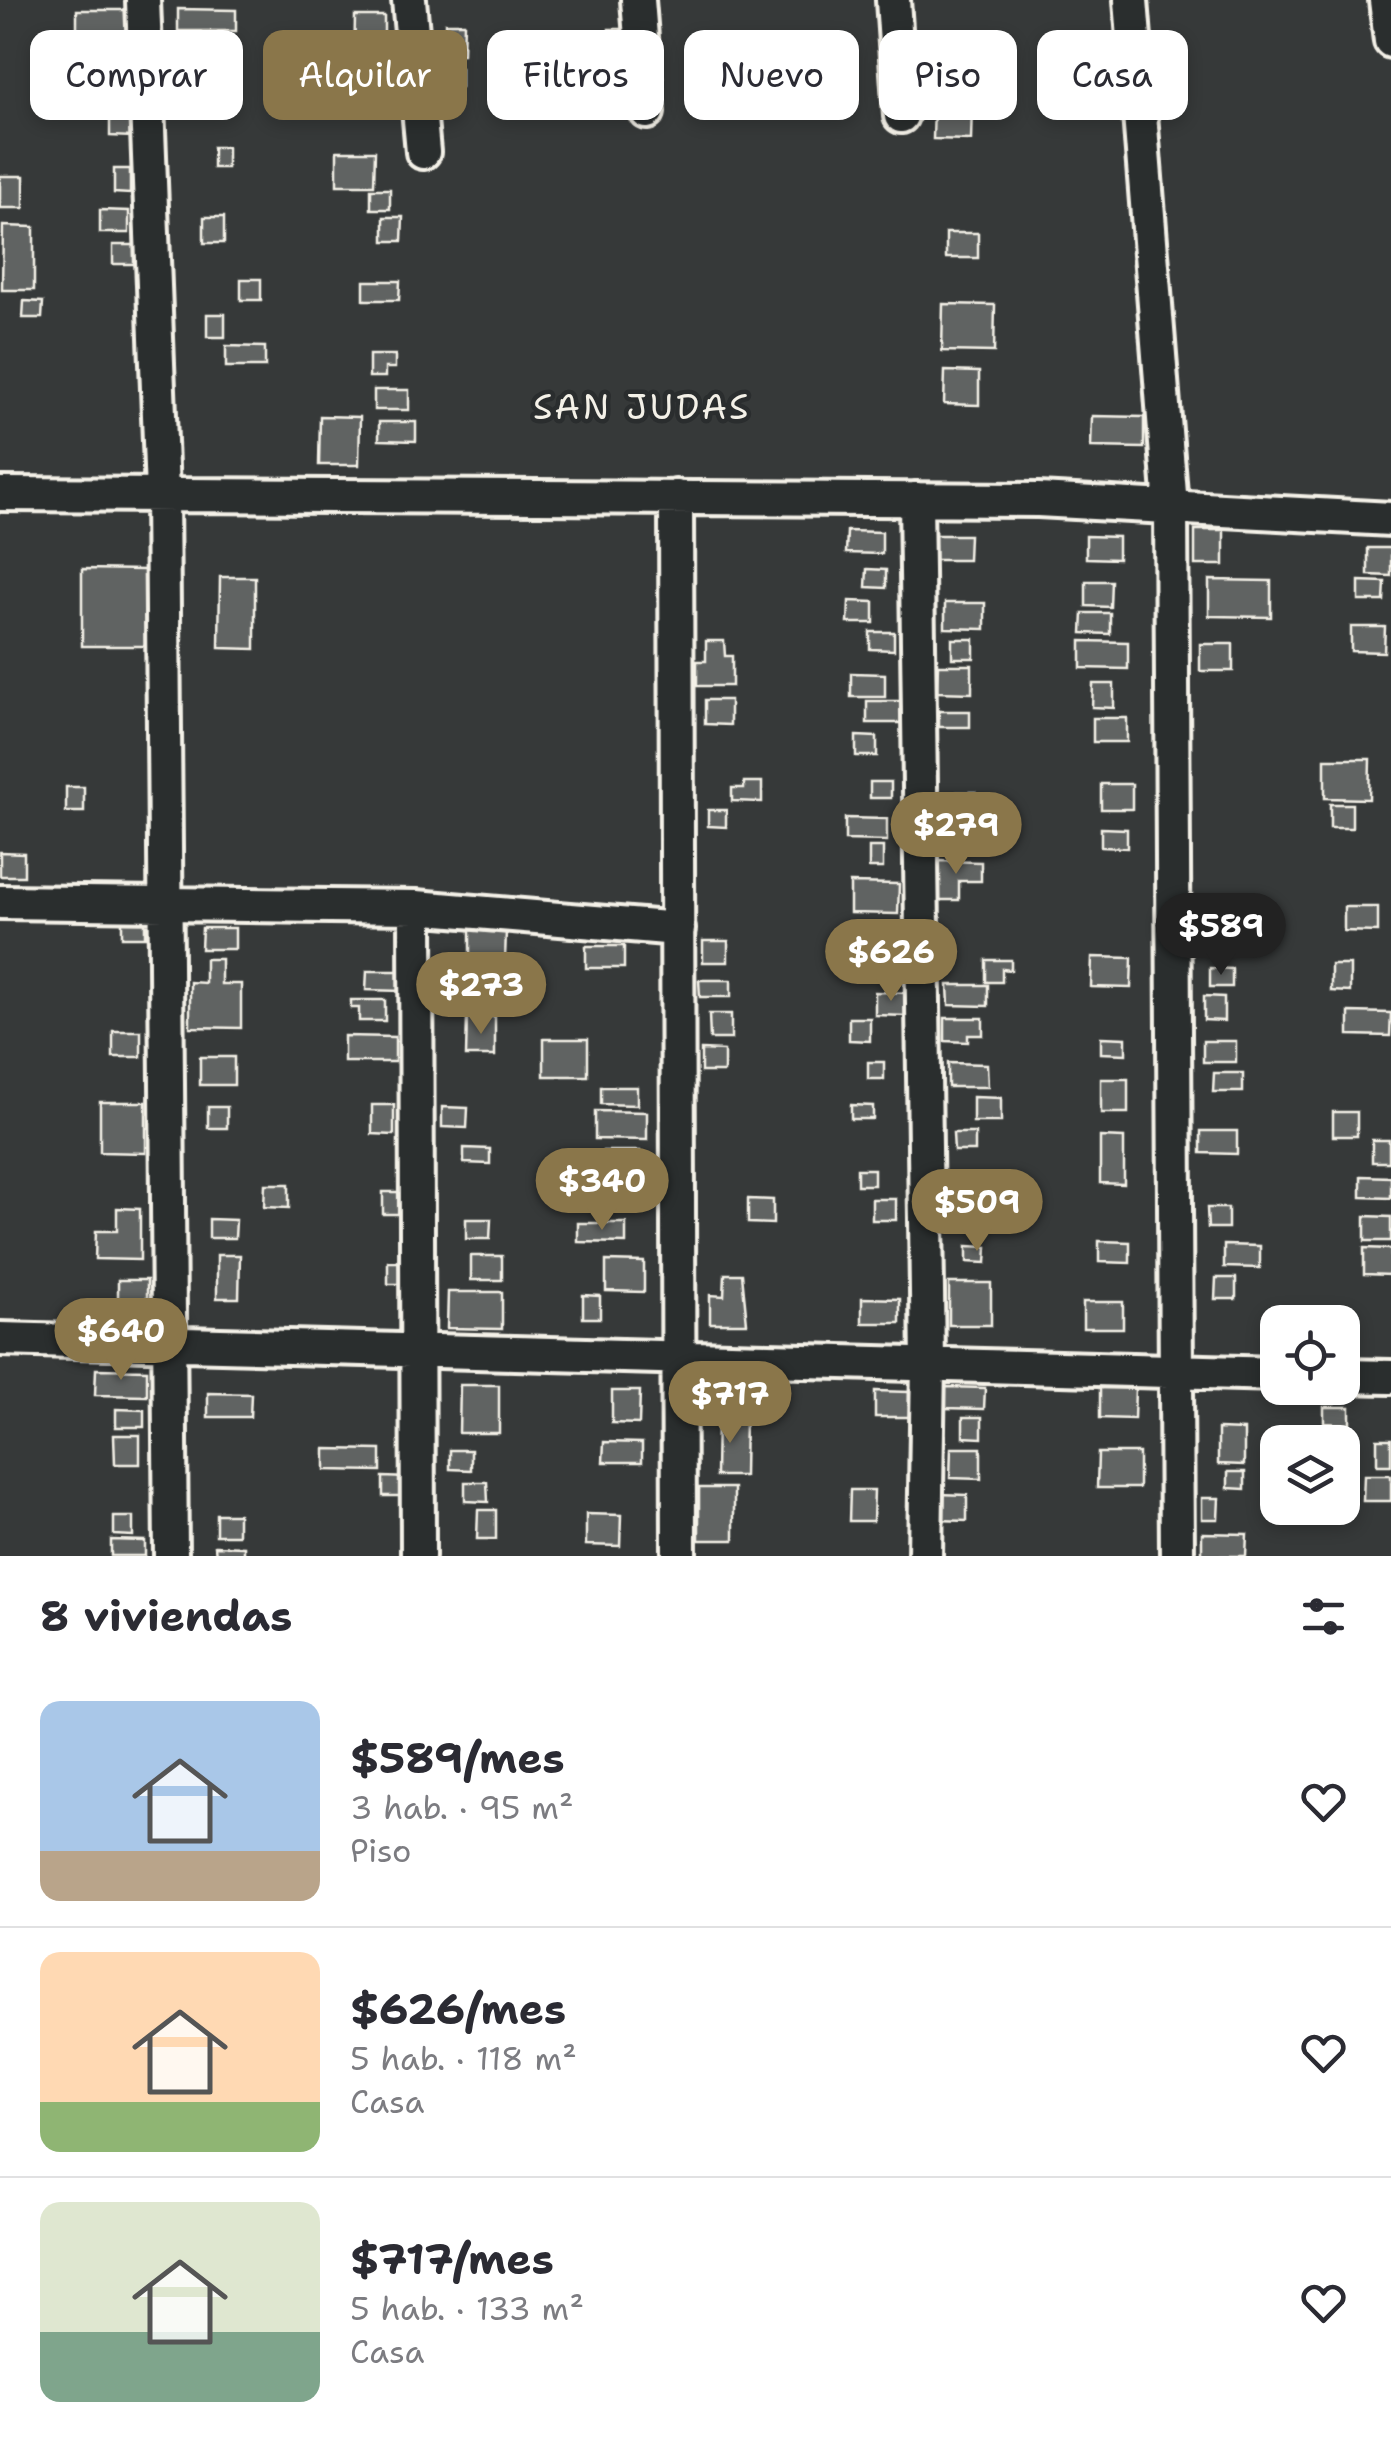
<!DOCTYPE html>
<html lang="es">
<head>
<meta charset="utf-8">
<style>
  :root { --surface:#fff; --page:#f2f2f3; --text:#2b2b33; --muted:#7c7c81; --line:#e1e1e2; --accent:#8a764a }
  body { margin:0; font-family:"Shantell Sans",sans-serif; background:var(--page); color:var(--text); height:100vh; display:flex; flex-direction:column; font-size:38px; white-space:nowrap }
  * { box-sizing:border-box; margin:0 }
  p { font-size:32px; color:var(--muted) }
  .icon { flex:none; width:55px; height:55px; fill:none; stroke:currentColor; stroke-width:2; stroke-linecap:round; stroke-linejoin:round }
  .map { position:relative; height:1556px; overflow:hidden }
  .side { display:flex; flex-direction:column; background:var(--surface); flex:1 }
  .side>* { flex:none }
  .banner { position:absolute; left:30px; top:30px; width:1332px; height:90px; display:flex; gap:20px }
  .fabs { position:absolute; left:1260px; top:1305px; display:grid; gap:20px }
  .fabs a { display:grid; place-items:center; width:100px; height:100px; border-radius:20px; background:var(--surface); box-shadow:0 5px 15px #0003; font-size:50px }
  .price { position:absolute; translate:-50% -85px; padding:0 22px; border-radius:35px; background:var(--accent); color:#fff; font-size:32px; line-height:65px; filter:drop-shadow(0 2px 5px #0008) }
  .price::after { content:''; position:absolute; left:50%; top:60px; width:30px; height:22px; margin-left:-15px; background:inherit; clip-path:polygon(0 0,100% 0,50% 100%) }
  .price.current { background:#222; color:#fff }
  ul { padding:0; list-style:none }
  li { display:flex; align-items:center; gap:30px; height:250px; padding:0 40px }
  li+li { border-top:2px solid var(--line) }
  li span { display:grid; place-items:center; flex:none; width:280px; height:200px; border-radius:20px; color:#555 }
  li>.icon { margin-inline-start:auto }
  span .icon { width:120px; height:120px; fill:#fffc; stroke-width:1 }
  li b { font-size:42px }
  h2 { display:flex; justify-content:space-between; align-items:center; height:120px; padding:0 40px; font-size:42px }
  .chip { padding:0 35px; border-radius:20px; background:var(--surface); box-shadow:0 5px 15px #0003; font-size:35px; line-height:90px }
  .chip.current { background:var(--accent); color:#fff }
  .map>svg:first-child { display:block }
  .building { fill:#616362; stroke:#f4f1e8; stroke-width:2.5 }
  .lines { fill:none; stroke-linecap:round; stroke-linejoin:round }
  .minor-casing { stroke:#f4f1e8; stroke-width:40 }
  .minor { stroke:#2a2d2e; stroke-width:32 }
  .labels { text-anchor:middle; stroke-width:9; stroke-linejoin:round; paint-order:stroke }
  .quarter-label { font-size:35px; letter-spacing:2.5px; fill:#f4f1e8; stroke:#2a2d2e }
</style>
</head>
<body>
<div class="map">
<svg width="1391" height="1556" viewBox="0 0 1391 1556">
  <rect width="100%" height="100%" fill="#363939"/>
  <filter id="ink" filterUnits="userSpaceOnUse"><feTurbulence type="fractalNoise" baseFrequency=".01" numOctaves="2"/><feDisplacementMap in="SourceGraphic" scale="20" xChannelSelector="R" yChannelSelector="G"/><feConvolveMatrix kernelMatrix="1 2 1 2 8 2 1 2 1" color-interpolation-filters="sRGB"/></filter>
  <g filter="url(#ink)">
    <!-- building -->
    <path class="building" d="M178 9 236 10V31H178Z
      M77 10H127V37L77 36Z
      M355 16H384V66H354Z
      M445 23H464L463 54H445Z
      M609 29H624L623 81H607V58H574L575 36H609Z
      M91 49 126 50V83L91 82Z
      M922 60H958L957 88H921Z
      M432 68H461V87H432Z
      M110 106H133V137L110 136Z
      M934 106H972L971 140 933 139Z
      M213 147H227V168H213Z
      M337 151H375L374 185H337Z
      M114 169H130V194L114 193Z
      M0 176H24V208H0Z
      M371 189H390V209H371Z
      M100 210 129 211V233H100Z
      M204 217H224V243H204Z
      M384 217H403L402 241H384Z
      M3 226 34 227V290H2Z
      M946 233H978V258H946Z
      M113 245H134V264H113Z
      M241 279H261V300H241Z
      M364 281H400L399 300H364Z
      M24 301 43 302 42 318H23Z
      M943 304 995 305 994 352 942 351Z
      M207 314H225V337H207Z
      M226 346 265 347V367H226Z
      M369 355H395V368H385V377H369Z
      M945 371 979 372V405L944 404Z
      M374 390H409V410H374Z
      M320 416 360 417 359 465H319Z
      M1092 416 1144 417V448L1091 447Z
      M379 422H416V441L379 440Z
      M1195 530H1224V565H1195Z
      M847 531 882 532V554L846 553Z
      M927 535H969L968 560H926Z
      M1086 536 1118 537V559L1086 558Z
      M1368 548H1391V576L1368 575Z
      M82 569 145 570V646H82Z
      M867 569 886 570V588L866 587Z
      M220 577H255V649L219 648Z
      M1209 580 1271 581V617L1209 616Z
      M1086 581H1111L1110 607 1086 606Z
      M1359 581 1385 582 1384 601H1359Z
      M849 601 874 602V623H848Z
      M945 603H985V629L945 628Z
      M1083 613H1110V634L1082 633Z
      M1351 627H1385L1384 652 1351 651Z
      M870 632H894V650L870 649Z
      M952 639H974V658H952Z
      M706 641H724L725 656H732V686H697V661H706Z
      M1081 641 1128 642V669L1081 668Z
      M1200 644H1233V671H1200Z
      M938 665H972V693L937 692Z
      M851 673 885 674V697H851Z
      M1093 684H1114V708L1092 707Z
      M705 700H730V725L705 724Z
      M867 701H907V723H867Z
      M939 711H970V727H939Z
      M1093 718H1127V742H1093Z
      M856 736 877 737V756H856Z
      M1325 759H1370L1369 799 1325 798Z
      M744 782H762V802L732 801V788H744Z
      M870 782H891V798H870Z
      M1101 784H1132V809H1101Z
      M66 787H84V812H66Z
      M957 792H975V809H957Z
      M1330 804H1352V828H1330Z
      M708 810H726V827L708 826Z
      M845 818 887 819V841L845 840Z
      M1101 828 1127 829V848L1101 847Z
      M869 847H883V868H869Z
      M0 852 24 853V876H0Z
      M939 861 981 862V881H959V900H939Z
      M850 883 899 884 898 914 850 913Z
      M1344 907H1378V932L1344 931Z
      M122 916H145V937H122Z
      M202 928H235V949H201Z
      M470 929 506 930 505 961H470Z
      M703 941H728V962H703Z
      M871 942H899V971H871Z
      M586 946H624V968H586Z
      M1092 957 1132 958 1131 988 1091 987Z
      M205 959H221V984H241V1028L190 1027V982L205 983Z
      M986 960H1011V970L1002 969V982H986Z
      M1331 965H1350V992L1331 991Z
      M1210 968 1232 969V987H1210Z
      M367 971H403V991L366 990Z
      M699 980H731V997H700Z
      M948 985H988V1006L949 1005Z
      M875 992 908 993V1016L875 1015Z
      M1204 996 1224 997V1021L1204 1020Z
      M351 1000H385V1021H359V1008H351Z
      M1349 1012 1391 1013 1390 1036 1349 1035Z
      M709 1014H731V1039H710Z
      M467 1017H495V1056H466Z
      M849 1018H870V1041L849 1040Z
      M945 1018H983V1035H968V1042L945 1041Z
      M113 1031H141V1057H113Z
      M344 1036 395 1037V1062H344Z
      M1101 1037 1126 1038V1054L1101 1053Z
      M544 1039H588V1076H544Z
      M1203 1041H1236V1062H1203Z
      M701 1050 724 1051V1072H701Z
      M200 1057H234V1085H200Z
      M868 1062H884V1079H868Z
      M948 1063 987 1064 988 1087H948Z
      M1214 1073H1243V1092H1213Z
      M1101 1079H1128V1113H1101Z
      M601 1087H637V1105L601 1104Z
      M973 1097 1001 1098V1122H973Z
      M100 1102H146V1153L100 1152Z
      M372 1105H394V1135L372 1134Z
      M851 1105 873 1106V1119H851Z
      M208 1107H227V1128H208Z
      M442 1107 468 1108 467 1128 442 1127Z
      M595 1111 647 1112V1140L595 1139Z
      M1333 1112H1357V1136H1333Z
      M1201 1131H1237V1154L1201 1153Z
      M953 1133H975V1151H954Z
      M1100 1137 1124 1138V1184L1100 1183Z
      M1372 1140H1389V1162H1372Z
      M464 1148 490 1149V1164L464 1163Z
      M603 1151H640V1178L603 1177Z
      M857 1169H874V1185H857Z
      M1361 1176 1391 1177V1198L1361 1197Z
      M265 1184H289V1208L264 1207Z
      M383 1192H410V1214H383Z
      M949 1197H996V1220H949Z
      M748 1199 773 1200V1224L748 1223Z
      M872 1199H896V1220H872Z
      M117 1208 140 1209V1260L95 1259 96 1231H117Z
      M1207 1208H1228V1228H1208Z
      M1365 1216 1391 1217V1241H1365Z
      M209 1219 236 1220 235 1238H209Z
      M466 1219H491L490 1239H466Z
      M578 1223H626V1243L578 1242Z
      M1099 1241 1130 1242V1263L1099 1262Z
      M1224 1245 1260 1246V1268L1224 1267Z
      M967 1246 987 1247 986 1263 967 1262Z
      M1364 1248 1391 1249V1275L1364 1274Z
      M217 1255H240L239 1298H217Z
      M471 1256H502V1280H471Z
      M606 1261 644 1262V1292L606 1291Z
      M388 1262H411V1284H388Z
      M725 1274H742L747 1323H710V1295L724 1296Z
      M1216 1278H1236V1299H1215Z
      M118 1280H147V1303H118Z
      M949 1283H991V1325H949Z
      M448 1292H502V1329L447 1328Z
      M583 1295 600 1296V1318H583Z
      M862 1298 900 1299V1323H862Z
      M1083 1302H1123V1328H1083Z
      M96 1369 147 1370V1396L95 1395Z
      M460 1385H499V1433H459Z
      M945 1387 985 1388 984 1409 945 1408Z
      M1100 1388H1135L1134 1419 1100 1418Z
      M612 1391H640L639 1424 612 1423Z
      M875 1391 910 1392V1417H875Z
      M208 1393 251 1394 250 1417H208Z
      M1324 1407H1350V1424L1324 1423Z
      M116 1409 144 1410V1427H116Z
      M717 1415H745L744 1476H716Z
      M963 1417H982V1438L963 1437Z
      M1218 1429 1244 1430V1465L1218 1464Z
      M114 1435H140V1464H115Z
      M1377 1439H1391V1465H1377Z
      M604 1442 642 1443V1462H603Z
      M951 1448H981V1479L950 1478Z
      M325 1449 381 1450V1471L325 1470Z
      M450 1450H471V1470L450 1469Z
      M1098 1453H1139V1488H1097Z
      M1228 1472H1245V1489L1228 1488Z
      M1364 1475H1391V1501H1363Z
      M383 1477 408 1478V1496H383Z
      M465 1482H487L488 1502 465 1501Z
      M699 1488H734V1540H699Z
      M850 1490H874L873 1521H849Z
      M939 1494 967 1495V1521L939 1520Z
      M1202 1498H1219L1218 1519H1202Z
      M478 1510H496V1539H477Z
      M216 1514H238V1535H216Z
      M586 1514 621 1515 620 1546 586 1545Z
      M114 1517H133V1536L114 1535Z
      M1202 1533 1247 1534 1246 1556H1202Z
      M111 1540 145 1541V1556H111Z
      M215 1546 244 1547V1556H216Z"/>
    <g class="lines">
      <defs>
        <path id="minor" d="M143 0 162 493 171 1556
          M409 0 423 152
          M638 0 647 112
          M893 0 901 116
          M1131 0 1171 507 1177 1556
          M1386 0 1391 41
          M0 494 1038 500 1391 519
          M676 497 679 1556
          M916 499 928 1363 925 1556
          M0 902 416 907 678 929
          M416 907 418 1556
          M0 1339 1278 1374
          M1342 1376 1391 1377"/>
      </defs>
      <!-- minor casing -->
      <use href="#minor" class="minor-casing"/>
      <!-- minor -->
      <use href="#minor" class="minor"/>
    </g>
  </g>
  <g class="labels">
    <!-- quarter labels -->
    <g class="quarter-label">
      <text x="642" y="419">SAN JUDAS</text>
    </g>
  </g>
</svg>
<div class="fabs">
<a><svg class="icon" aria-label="locate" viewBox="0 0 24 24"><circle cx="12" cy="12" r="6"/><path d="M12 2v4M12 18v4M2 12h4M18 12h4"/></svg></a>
<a><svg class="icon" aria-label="layers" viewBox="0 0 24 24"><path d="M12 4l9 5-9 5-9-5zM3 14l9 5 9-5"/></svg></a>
</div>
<b class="price" style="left:956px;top:877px">$279</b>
<b class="price current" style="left:1221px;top:978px">$589</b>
<b class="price" style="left:891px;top:1004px">$626</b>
<b class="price" style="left:481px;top:1037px">$273</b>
<b class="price" style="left:602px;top:1233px">$340</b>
<b class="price" style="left:977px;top:1254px">$509</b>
<b class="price" style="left:121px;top:1383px">$640</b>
<b class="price" style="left:730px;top:1446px">$717</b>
<div class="banner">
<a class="chip">Comprar</a>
<a class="chip current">Alquilar</a>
<a class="chip">Filtros</a>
<a class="chip">Nuevo</a>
<a class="chip">Piso</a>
<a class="chip">Casa</a>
</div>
</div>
<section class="side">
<h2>8 viviendas<svg class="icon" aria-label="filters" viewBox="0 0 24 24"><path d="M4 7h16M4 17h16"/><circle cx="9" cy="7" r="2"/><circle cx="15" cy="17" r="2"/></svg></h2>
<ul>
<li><span style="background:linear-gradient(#a9c7e8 75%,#b9a48a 0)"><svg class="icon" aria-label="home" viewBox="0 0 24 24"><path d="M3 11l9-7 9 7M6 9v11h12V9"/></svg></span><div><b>$589/mes</b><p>3 hab. · 95 m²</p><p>Piso</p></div><svg class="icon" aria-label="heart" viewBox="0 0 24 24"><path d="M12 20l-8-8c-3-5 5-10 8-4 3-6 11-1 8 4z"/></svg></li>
<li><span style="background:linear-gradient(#ffd9b3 75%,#8fb573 0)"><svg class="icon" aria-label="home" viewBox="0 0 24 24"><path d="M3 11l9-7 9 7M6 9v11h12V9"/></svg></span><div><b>$626/mes</b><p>5 hab. · 118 m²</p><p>Casa</p></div><svg class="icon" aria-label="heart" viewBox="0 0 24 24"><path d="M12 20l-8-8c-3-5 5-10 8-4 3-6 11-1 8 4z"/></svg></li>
<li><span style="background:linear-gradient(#dfe7d0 65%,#7fa58c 0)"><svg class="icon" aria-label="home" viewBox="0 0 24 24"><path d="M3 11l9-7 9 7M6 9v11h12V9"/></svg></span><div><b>$717/mes</b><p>5 hab. · 133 m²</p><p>Casa</p></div><svg class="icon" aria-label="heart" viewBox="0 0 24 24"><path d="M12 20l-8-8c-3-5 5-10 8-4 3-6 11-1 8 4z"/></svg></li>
</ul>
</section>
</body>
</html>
